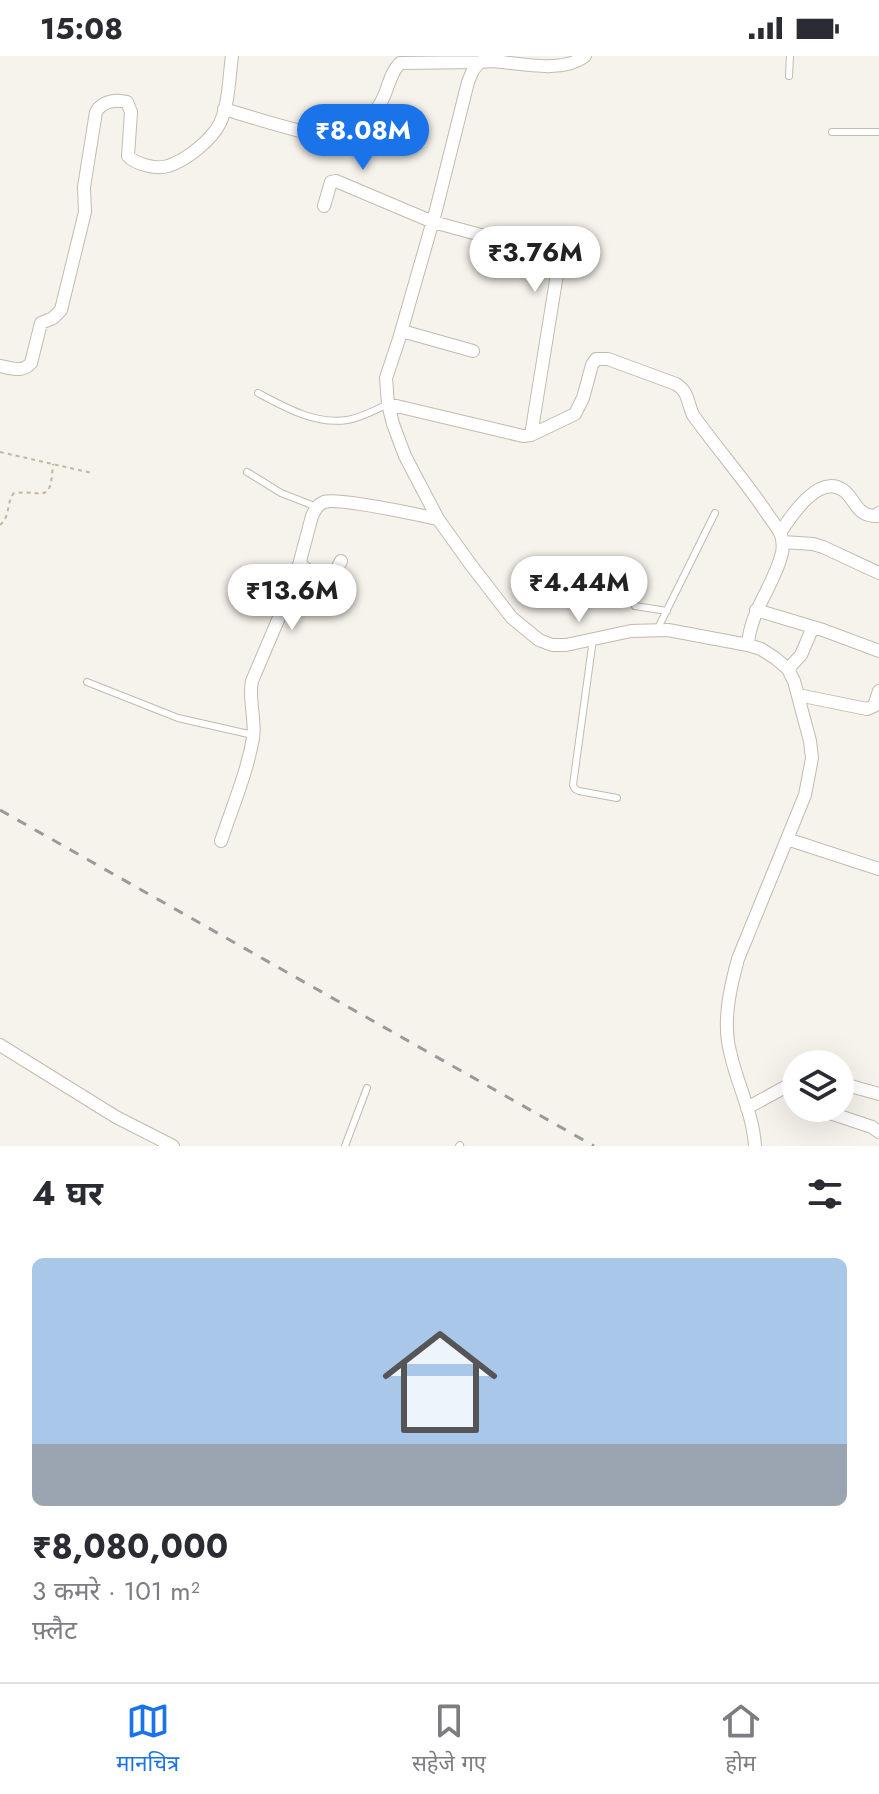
<!DOCTYPE html>
<html lang="hi">
<head>
<meta charset="utf-8">
<style>
  :root { --surface:#fff; --page:#f2f2f3; --text:#2b2b33; --muted:#7c7c81; --line:#e1e1e2; --accent:#1a73e8 }
  body { margin:0; font-family:Jost,"Noto Sans Devanagari",sans-serif; background:var(--page); color:var(--text); height:100vh; display:flex; flex-direction:column; font-size:30px; white-space:nowrap }
  * { box-sizing:border-box; margin:0 }
  p { font-size:26px; color:var(--muted) }
  .icon { flex:none; width:44px; height:44px; fill:none; stroke:currentColor; stroke-width:2; stroke-linecap:round; stroke-linejoin:round }
  .map { position:relative; height:1090px; overflow:hidden }
  .drawer { display:flex; flex-direction:column; background:var(--surface); flex:1 }
  .drawer>* { flex:none }
  .tools { position:absolute; left:782px; top:994px; display:grid; gap:16px }
  .tools a { display:grid; place-items:center; width:72px; height:72px; border-radius:50%; background:var(--surface); box-shadow:0 8px 32px #0002; font-size:40px }
  .price { position:absolute; translate:-50% -68px; padding:0 18px; border-radius:28px; background:#fff; color:#222; font-size:26px; line-height:52px; filter:drop-shadow(0 2px 4px #0008) }
  .price::after { content:''; position:absolute; left:50%; top:48px; width:24px; height:18px; margin-left:-12px; background:inherit; clip-path:polygon(0 0,100% 0,50% 100%) }
  .price.selected { background:var(--accent); color:#fff }
  ul { padding:0; list-style:none }
  li { display:grid; align-content:center; gap:16px; height:424px; padding:0 32px }
  li+li { border-top:2px solid var(--line) }
  li span { display:grid; place-items:center; height:248px; border-radius:12px; color:#555 }
  li>.icon { margin-inline-start:auto }
  span .icon { width:144px; height:144px; fill:#fffc; stroke-width:1 }
  li b { font-size:34px }
  h2 { display:flex; justify-content:space-between; align-items:center; height:96px; padding:0 32px; font-size:34px }
  .status { display:flex; justify-content:space-between; align-items:center; height:56px; padding:0 40px; background:var(--surface); direction:ltr }
  .status svg { height:22px; fill:currentColor }
  .tabs { display:flex; justify-content:space-around; align-items:center; height:112px; border-top:2px solid var(--line); background:var(--surface); font-size:22px; color:var(--muted) }
  .tabs a { display:grid; justify-items:center; gap:4px }
  .tabs .selected { color:var(--accent) }
  .map>svg:first-child { display:block }
  .lines { fill:none; stroke-linecap:round; stroke-linejoin:round }
  .service-casing { stroke:#c2bbae; stroke-width:8 }
  .minor-casing { stroke:#c2bbae; stroke-width:14 }
  .path { stroke:#c4b79f; stroke-width:2; stroke-dasharray:4 4; stroke-linecap:butt }
  .service { stroke:#fff; stroke-width:6 }
  .minor { stroke:#fff; stroke-width:12 }
  .rail { stroke:#9a9a9a; stroke-width:3; stroke-dasharray:10 10; stroke-linecap:butt }
</style>
</head>
<body>
<div class="status"><b>15:08</b><svg viewBox="0 0 49 12"><path d="M0 12V9h3v3zM5 12V6h3v6zM10 12V3h3v9zM15 12V0h3v12zM26 1h20v11H26zM47 4h2v5h-2z"/></svg></div>
<div class="map">
<svg width="879" height="1090" viewBox="0 0 879 1090">
  <rect width="100%" height="100%" fill="#f6f3ec"/>
  <g class="lines">
    <defs>
      <path id="service" d="M789 20 790 0
        M832 76H879
        M258 337C284 351 316 369 347 364 361 362 375 354 388 348
        M247 416 281 437 317 451
        M635 550 667 555
        M657 574 715 457
        M593 583 573 729 575 733 579 735 617 742
        M87 626 178 662 253 679
        M345 1090 367 1032
        M459 1090 460 1089"/>
      <path id="minor" d="M585 0C562 18 520 7 492 5L480 6 473 14 468 26 436 154 399 283 386 322 388 348 393 368 405 400 438 463 471 509 512 562 539 584 552 589H566L631 575 668 574 748 589 761 593 775 602 788 613 794 625 810 685 812 702 805 739 738 903C731 929 724 958 728 985 733 1021 753 1054 755 1090
        M224 53C246 59 329 87 346 81 357 78 370 61 378 51 388 38 388 19 400 7L480 6
        M324 150 331 126 336 125 433 166 551 198 555 201 558 212 531 379
        M402 275 473 295
        M0 310C11 312 23 317 31 307L41 267 53 262 61 254 85 156 84 131 96 56C102 45 116 43 127 46L131 56 128 100C135 108 157 114 168 110 185 105 212 84 220 67 229 48 229 21 232 0
        M388 348 523 380 531 379 575 358 583 342 592 309 596 303H608L676 328C689 336 687 346 693 359 716 391 742 421 764 453 769 461 777 470 781 479 783 485 783 491 782 497 774 530 750 555 748 589
        M780 477C791 460 819 417 843 434 856 443 855 460 877 460L879 457
        M783 486 813 488 823 491 879 517
        M300 508C310 515 320 528 332 523L341 505
        M756 554 823 574 879 595
        M788 613 801 599 813 571
        M798 639 867 653 874 650 879 635
        M787 783 879 813
        M221 785C232 752 247 717 253 682 256 662 248 644 252 625L295 524 312 460C315 454 317 449 324 446 338 441 419 459 438 463
        M0 989 116 1061 173 1090
        M840 1027 879 1038
        M747 1052 796 1025
        M821 1052 827 1056 872 1071 879 1076"/>
    </defs>
    <!-- service casing -->
    <use href="#service" class="service-casing"/>
    <!-- minor casing -->
    <use href="#minor" class="minor-casing"/>
    <!-- path -->
    <path class="path" d="M0 396 92 417
      M0 469C11 460 6 446 14 437 46 434 50 449 53 408"/>
    <!-- service -->
    <use href="#service" class="service"/>
    <!-- minor -->
    <use href="#minor" class="minor"/>
    <!-- rail -->
    <path class="rail" d="M0 754 594 1090"/>
  </g>
</svg>
<div class="tools">
<a><svg class="icon" aria-label="layers" viewBox="0 0 24 24"><path d="M12 4l9 5-9 5-9-5zM3 14l9 5 9-5"/></svg></a>
</div>
<b class="price selected" style="left:363px;top:116px">₹8.08M</b>
<b class="price" style="left:535px;top:238px">₹3.76M</b>
<b class="price" style="left:579px;top:568px">₹4.44M</b>
<b class="price" style="left:292px;top:576px">₹13.6M</b>
</div>
<section class="drawer">
<h2>4 घर<svg class="icon" aria-label="filters" viewBox="0 0 24 24"><path d="M4 7h16M4 17h16"/><circle cx="9" cy="7" r="2"/><circle cx="15" cy="17" r="2"/></svg></h2>
<ul>
<li><span style="background:linear-gradient(#a9c7e8 75%,#9aa5b1 0)"><svg class="icon" aria-label="home" viewBox="0 0 24 24"><path d="M3 11l9-7 9 7M6 9v11h12V9"/></svg></span><div><b>₹8,080,000</b><p>3 कमरे · 101 m²</p><p>फ़्लैट</p></div></li>
</ul>
</section>
<nav class="tabs">
<a class="selected"><svg class="icon" aria-label="map" viewBox="0 0 24 24"><path d="M3 6l6-2 6 2 6-2v14l-6 2-6-2-6 2zM9 4v14M15 6v14"/></svg>मानचित्र</a>
<a><svg class="icon" aria-label="saved" viewBox="0 0 24 24"><path d="M7 4h10v16l-5-4-5 4z"/></svg>सहेजे गए</a>
<a><svg class="icon" aria-label="home" viewBox="0 0 24 24"><path d="M3 11l9-7 9 7M6 9v11h12V9"/></svg>होम</a>
</nav>
</body>
</html>
